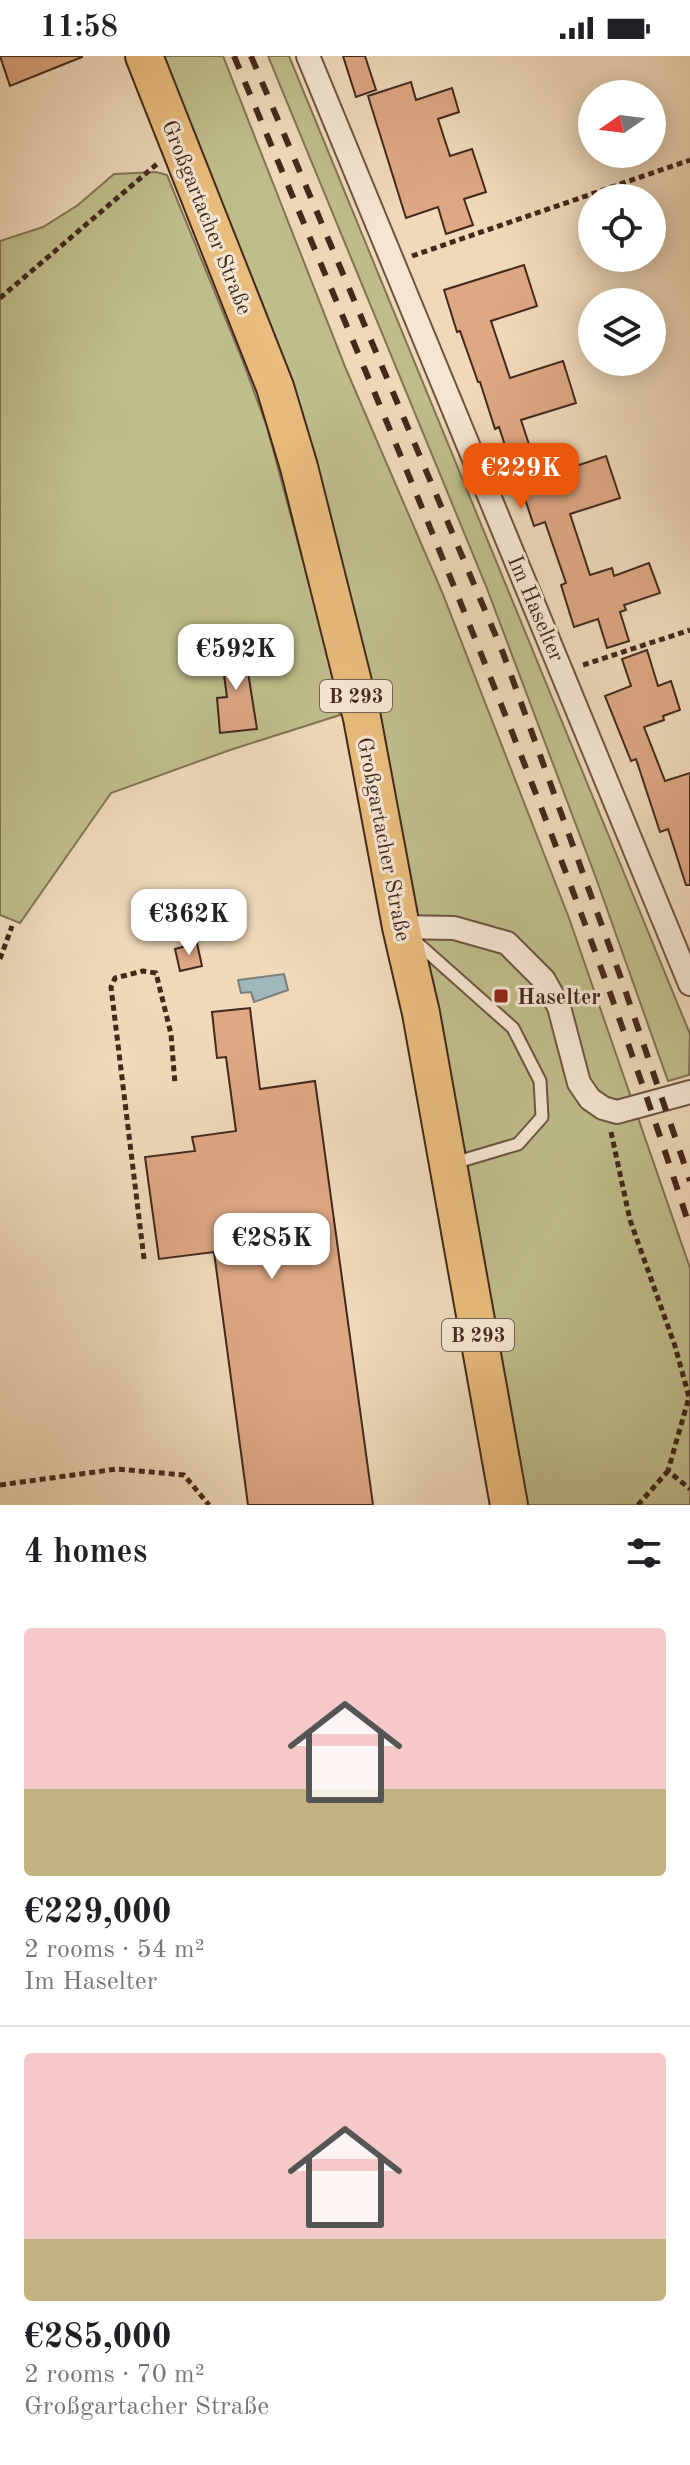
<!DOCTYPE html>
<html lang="en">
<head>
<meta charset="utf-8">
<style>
  :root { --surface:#fff; --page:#f6f6f6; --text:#202124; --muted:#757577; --line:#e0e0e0; --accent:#ea580c }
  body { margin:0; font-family:"Old Standard TT",serif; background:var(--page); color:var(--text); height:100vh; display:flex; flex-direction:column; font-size:30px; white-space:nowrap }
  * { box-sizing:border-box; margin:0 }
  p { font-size:26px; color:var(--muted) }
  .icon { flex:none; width:44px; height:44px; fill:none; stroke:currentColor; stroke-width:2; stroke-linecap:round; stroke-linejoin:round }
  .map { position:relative; height:1449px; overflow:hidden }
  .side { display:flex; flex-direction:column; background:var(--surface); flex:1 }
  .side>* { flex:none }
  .needle { width:52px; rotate:256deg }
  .buttons { position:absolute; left:578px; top:24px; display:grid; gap:16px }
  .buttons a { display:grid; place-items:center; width:88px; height:88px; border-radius:50%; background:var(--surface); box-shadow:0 4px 20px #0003; font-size:40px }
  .price { position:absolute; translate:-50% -68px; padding:0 18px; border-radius:16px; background:#fff; color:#222; font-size:26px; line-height:52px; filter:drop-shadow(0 2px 4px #0008) }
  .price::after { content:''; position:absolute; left:50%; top:48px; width:24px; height:18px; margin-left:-12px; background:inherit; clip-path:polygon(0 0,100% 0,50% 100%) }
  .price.selected { background:var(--accent); color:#fff }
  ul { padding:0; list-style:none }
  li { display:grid; align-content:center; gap:16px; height:424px; padding:0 24px }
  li+li { border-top:2px solid var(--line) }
  li span { display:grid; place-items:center; height:248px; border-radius:8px; color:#555 }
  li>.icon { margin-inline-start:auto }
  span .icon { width:144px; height:144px; fill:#fffc; stroke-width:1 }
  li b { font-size:34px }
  h2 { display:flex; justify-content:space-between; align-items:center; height:96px; padding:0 24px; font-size:34px }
  .status { display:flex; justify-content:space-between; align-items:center; height:56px; padding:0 40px; background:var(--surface); direction:ltr }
  .status svg { height:22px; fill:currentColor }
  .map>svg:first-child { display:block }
  .green { fill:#bfbe8b; stroke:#817353; stroke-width:2 }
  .water { fill:#a0b7bb; stroke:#7b7e7b; stroke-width:2 }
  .building { fill:#dda783; stroke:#43281b; stroke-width:2 }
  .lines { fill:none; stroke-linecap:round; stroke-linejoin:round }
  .service-casing { stroke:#6e5442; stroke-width:15 }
  .minor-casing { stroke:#6e5442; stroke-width:26 }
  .primary-casing { stroke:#43281b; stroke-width:40 }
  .path { stroke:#43281b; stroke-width:5; stroke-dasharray:6 4; stroke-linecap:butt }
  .service { stroke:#f5e6d2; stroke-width:11 }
  .minor { stroke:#f5e6d2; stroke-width:22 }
  .primary { stroke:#e8bc7c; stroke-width:36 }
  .rail { stroke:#43281b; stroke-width:6; stroke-dasharray:14 14; stroke-linecap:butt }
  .poi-dot { fill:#8f2418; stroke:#f5e6d2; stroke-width:3 }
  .labels { text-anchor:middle; stroke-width:6; stroke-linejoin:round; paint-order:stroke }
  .shield { fill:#f5e6d2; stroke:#786152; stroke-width:2 }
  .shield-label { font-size:20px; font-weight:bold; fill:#43281b }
  .street-label { font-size:22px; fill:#43281b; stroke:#f5e6d2 }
  .poi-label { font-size:22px; font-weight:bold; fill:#43281b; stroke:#f5e6d2; text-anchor:start }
</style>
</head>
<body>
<div class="status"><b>11:58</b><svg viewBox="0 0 49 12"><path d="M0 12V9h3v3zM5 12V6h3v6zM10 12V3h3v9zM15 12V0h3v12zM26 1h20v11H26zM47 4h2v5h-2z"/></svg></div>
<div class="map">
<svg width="690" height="1449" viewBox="0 0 690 1449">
  <rect width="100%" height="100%" fill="#efd9b9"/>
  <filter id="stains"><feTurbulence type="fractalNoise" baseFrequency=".0025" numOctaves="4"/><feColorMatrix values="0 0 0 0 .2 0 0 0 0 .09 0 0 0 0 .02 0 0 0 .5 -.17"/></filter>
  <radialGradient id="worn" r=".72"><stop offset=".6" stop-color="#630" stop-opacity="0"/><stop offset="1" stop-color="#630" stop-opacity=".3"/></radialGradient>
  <!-- green -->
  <path class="green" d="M162 0H223L346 313 442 536 569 862 690 1212V1449H525L371 624 315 408 263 249Z
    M268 0H289L690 978 689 1019 668 1025 596 822 486 530Z
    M156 116 167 119 242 303 267 371 329 602 340 659 230 694 111 737 20 867 0 859V185L43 171 78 149 114 118Z"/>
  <!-- water -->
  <path class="water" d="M284 918 288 934 254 946 251 936 241 937 238 924Z"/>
  <!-- building -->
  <path class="building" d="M0 0H82V1L10 30Z
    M343 0H365L376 34 356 41Z
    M411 26 416 44 452 32 459 56 438 63 450 100 472 93 486 136 464 143 473 169 446 178 438 151 406 162 368 40Z
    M524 209 537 250 491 265 510 322 563 305 576 347 521 364 540 422 606 400 620 442 570 458 590 519 612 512 614 520 649 507 660 537 624 549 626 554 620 556 629 585 607 592 598 563 574 571 561 529 566 527 545 466 534 470 515 413 513 414 499 371 495 373 480 326H478L460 275 457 276 444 234Z
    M243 585 257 673 220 677 217 642 227 641 220 589Z
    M647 594 658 630 671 625 680 654 663 660 664 664 644 671 665 725 690 717V829H686L668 773 660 776 636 703 631 705 605 640 631 630 622 603Z
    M197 887 202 910 180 915 175 893Z
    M250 952 260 1033 315 1025 373 1449H248L214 1196 159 1203 145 1101 195 1095 192 1081 236 1075 226 1001 217 1002 212 956Z"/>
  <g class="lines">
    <defs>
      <path id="service" d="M414 884 513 972 540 1025 542 1061 518 1088 454 1107"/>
      <path id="minor" d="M308 0 690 928
        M401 871 454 872 507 887 544 924 559 951 579 1027 590 1043 603 1052 617 1056 690 1036"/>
      <path id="primary" d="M144 0 275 331 299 411 362 662 401 871 421 957 509 1449"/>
    </defs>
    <!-- service casing -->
    <use href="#service" class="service-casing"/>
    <!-- minor casing -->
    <use href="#minor" class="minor-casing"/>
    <!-- primary casing -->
    <use href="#primary" class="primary-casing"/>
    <!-- path -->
    <path class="path" d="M412 200 690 104
      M0 242 157 108
      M583 609 690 574
      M0 903 12 870
      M611 1076 630 1164 675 1290 689 1341 668 1415 690 1433
      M144 1203 111 931 115 922 143 915 156 917 171 978 175 1028
      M0 1429 117 1413 184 1419 209 1449
      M638 1449 668 1415"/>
    <!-- service -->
    <use href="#service" class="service"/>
    <!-- minor -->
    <use href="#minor" class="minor"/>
    <!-- primary -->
    <use href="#primary" class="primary"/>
    <!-- rail -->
    <path class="rail" d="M234 0C395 387 562 772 690 1172
      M251 0 503 597 622 925 690 1125"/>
  </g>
  <!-- markers -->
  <rect class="poi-dot" x="493" y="932" width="16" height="16" rx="4"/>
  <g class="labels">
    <!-- shield labels -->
    <g class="shield">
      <rect x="320" y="624" width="72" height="32" rx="6"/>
      <rect x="442" y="1263" width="72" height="32" rx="6"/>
    </g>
    <g class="shield-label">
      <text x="356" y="647">B 293</text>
      <text x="478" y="1286">B 293</text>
    </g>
    <!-- street labels -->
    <g class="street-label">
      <text transform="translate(208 161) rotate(68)" y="8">Großgartacher Straße</text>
      <text transform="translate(537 552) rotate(67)" y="8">Im Haselter</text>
      <text transform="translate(385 783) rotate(79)" y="8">Großgartacher Straße</text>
    </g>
    <!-- poi labels -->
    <g class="poi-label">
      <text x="517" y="948">Haselter</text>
    </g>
  </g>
  <rect width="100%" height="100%" filter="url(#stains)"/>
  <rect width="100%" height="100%" fill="url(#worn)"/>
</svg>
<div class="buttons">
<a><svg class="needle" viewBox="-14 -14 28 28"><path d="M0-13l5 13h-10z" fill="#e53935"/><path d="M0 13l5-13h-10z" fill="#757577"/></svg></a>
<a><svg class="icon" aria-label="locate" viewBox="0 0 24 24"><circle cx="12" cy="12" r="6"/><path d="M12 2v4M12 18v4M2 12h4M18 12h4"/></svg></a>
<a><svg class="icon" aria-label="layers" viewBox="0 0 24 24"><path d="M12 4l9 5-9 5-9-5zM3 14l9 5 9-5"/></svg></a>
</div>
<b class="price selected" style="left:521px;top:455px">€229K</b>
<b class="price" style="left:236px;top:636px">€592K</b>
<b class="price" style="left:189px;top:901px">€362K</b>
<b class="price" style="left:272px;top:1225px">€285K</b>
</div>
<section class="side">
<h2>4 homes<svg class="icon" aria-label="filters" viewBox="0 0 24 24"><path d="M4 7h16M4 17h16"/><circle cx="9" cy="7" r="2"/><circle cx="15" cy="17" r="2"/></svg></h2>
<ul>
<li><span style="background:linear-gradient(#f6c9c9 65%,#c2b280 0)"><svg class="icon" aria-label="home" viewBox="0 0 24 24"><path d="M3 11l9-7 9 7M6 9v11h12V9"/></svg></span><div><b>€229,000</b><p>2 rooms · 54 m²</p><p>Im Haselter</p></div></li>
<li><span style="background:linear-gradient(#f6c9c9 75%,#c2b280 0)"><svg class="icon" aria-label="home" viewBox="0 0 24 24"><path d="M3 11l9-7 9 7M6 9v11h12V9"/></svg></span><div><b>€285,000</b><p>2 rooms · 70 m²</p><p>Großgartacher Straße</p></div></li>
</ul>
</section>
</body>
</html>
